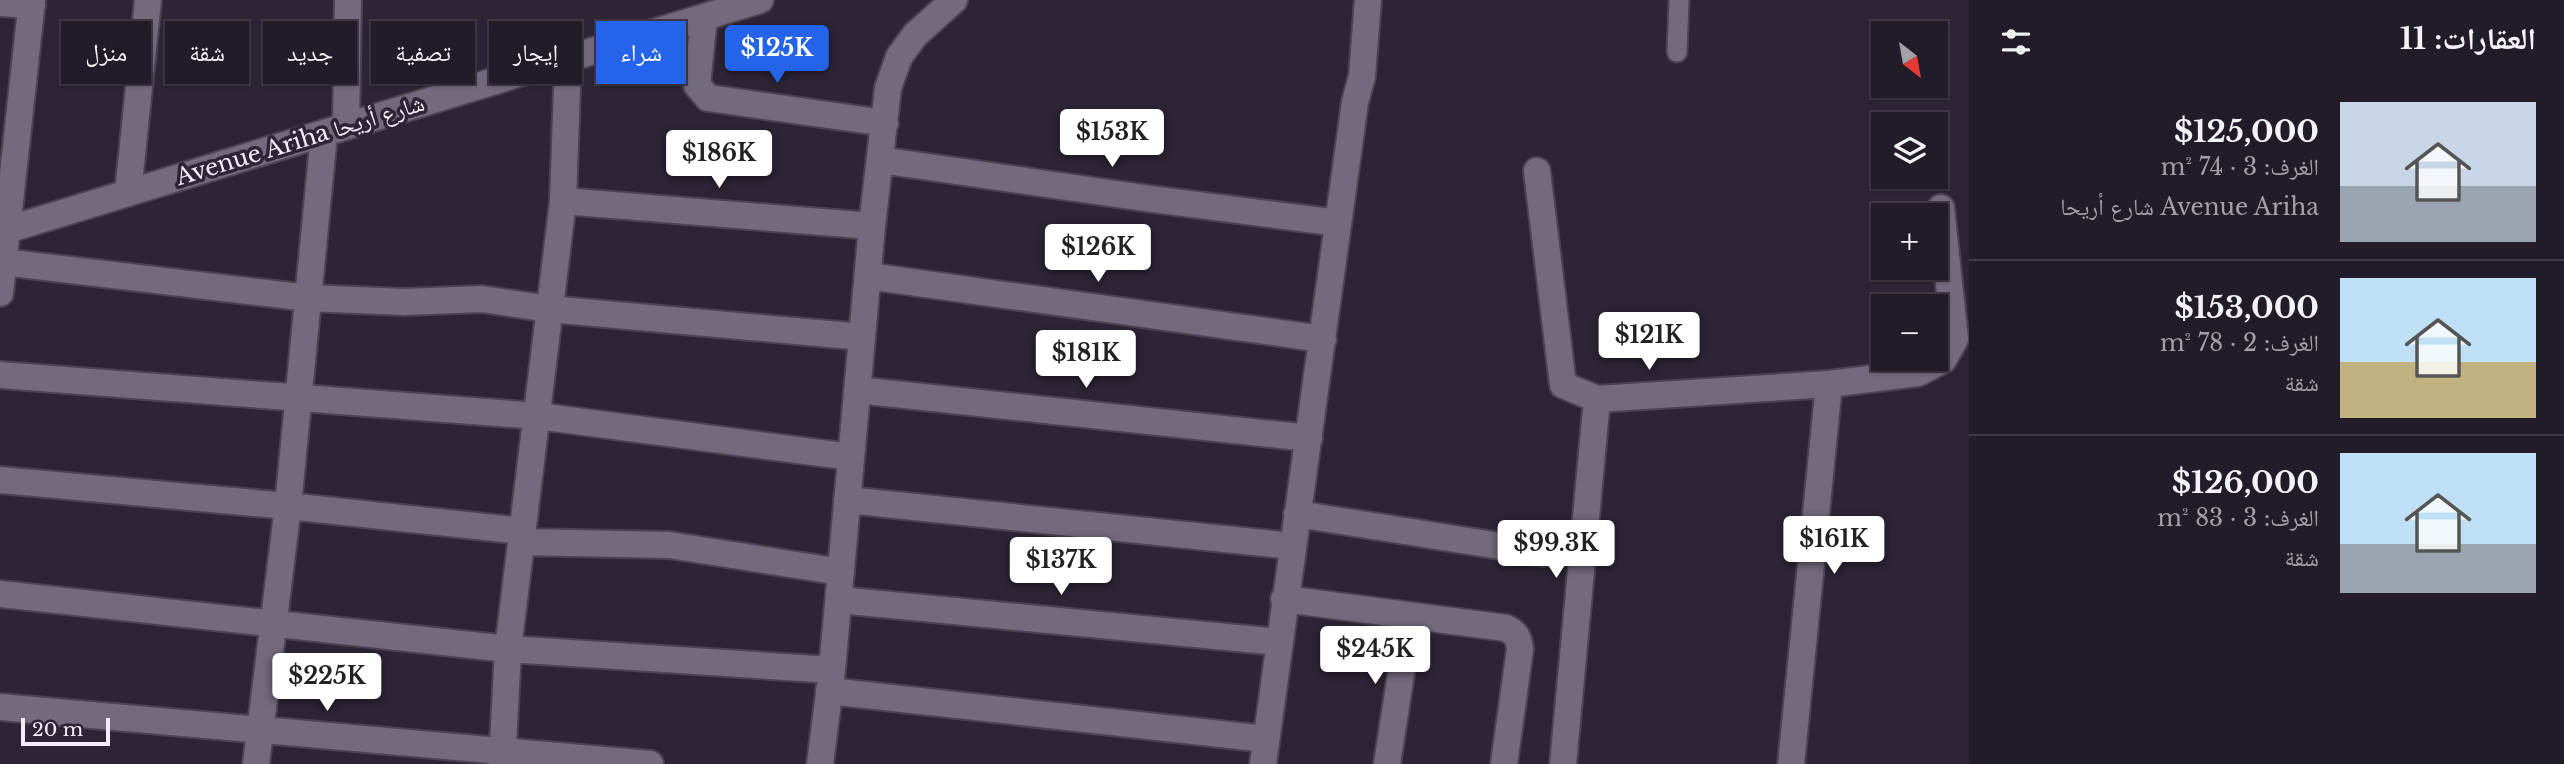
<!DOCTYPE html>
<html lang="ar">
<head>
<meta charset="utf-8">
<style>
  :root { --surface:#221c28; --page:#2e2934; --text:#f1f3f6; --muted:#a2a1a8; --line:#3f3a45; --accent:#2563eb }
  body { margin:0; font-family:"Libre Baskerville","Noto Naskh Arabic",serif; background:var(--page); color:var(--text); direction:rtl; height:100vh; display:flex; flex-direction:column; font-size:26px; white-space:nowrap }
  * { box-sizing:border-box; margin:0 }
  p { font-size:23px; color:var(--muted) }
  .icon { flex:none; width:38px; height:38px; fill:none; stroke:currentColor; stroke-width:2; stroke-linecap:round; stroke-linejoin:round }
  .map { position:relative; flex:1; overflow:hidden; direction:ltr }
  .drawer { display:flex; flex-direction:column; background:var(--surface); width:595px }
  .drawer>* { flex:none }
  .top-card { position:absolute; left:21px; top:21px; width:665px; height:63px; direction:rtl; display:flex; gap:14px }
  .needle { width:46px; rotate:149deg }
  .fabs { position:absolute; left:1871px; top:21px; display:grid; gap:14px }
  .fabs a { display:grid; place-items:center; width:77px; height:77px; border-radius:0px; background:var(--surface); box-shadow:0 2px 5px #0004,0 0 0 2px var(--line); font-size:35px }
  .scale { position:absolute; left:21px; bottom:18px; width:89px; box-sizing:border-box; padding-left:7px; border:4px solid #f1ecf7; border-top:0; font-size:19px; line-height:24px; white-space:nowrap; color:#f1ecf7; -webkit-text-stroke:5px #2d2535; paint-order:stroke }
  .price { position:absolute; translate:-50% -60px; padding:0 16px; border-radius:7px; background:#fff; color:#222; font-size:23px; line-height:46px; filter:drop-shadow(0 2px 4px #0008) }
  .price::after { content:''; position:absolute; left:50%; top:42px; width:21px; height:16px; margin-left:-10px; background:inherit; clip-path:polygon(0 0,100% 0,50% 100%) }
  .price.active { background:var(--accent); color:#fff }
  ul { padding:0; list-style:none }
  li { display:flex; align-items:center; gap:21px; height:175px; padding:0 28px }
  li+li { border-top:2px solid var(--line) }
  li span { display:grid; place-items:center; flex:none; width:196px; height:140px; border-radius:0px; color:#555 }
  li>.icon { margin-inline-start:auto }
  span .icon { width:84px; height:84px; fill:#fffc; stroke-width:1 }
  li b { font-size:30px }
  h2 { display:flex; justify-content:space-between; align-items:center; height:84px; padding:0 28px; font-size:30px }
  .tag { padding:0 24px; border-radius:0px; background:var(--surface); box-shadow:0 2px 5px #0004,0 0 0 2px var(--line); font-size:24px; line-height:63px }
  .tag.active { background:var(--accent); color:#fff }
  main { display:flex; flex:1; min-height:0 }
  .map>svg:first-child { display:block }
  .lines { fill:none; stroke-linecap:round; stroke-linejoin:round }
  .pedestrian-casing { stroke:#4b4351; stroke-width:23 }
  .minor-casing { stroke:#4b4351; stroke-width:30 }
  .pedestrian { stroke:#736a7d; stroke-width:19 }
  .minor { stroke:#736a7d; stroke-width:26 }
  .labels { text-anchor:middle; stroke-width:7; stroke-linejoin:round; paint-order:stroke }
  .street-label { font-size:23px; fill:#f1ecf7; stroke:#2d2535 }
</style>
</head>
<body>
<main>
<section class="drawer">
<h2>العقارات: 11<svg class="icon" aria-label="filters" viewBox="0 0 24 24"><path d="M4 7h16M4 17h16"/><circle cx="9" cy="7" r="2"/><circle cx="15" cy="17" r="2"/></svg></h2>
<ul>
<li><span style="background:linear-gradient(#c9d6e8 60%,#9aa5b1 0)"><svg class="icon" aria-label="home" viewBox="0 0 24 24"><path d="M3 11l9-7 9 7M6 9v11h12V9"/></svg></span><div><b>$125,000</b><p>الغرف: 3 · 74 m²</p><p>Avenue Ariha شارع أريحا</p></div></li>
<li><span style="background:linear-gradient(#bfe0f5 60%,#c2b280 0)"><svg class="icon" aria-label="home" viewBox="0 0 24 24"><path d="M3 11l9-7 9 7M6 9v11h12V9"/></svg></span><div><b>$153,000</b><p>الغرف: 2 · 78 m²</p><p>شقة</p></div></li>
<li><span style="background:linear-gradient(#bfe0f5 65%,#9aa5b1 0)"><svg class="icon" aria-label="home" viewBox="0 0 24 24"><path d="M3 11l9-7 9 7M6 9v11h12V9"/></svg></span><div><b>$126,000</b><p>الغرف: 3 · 83 m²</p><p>شقة</p></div></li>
</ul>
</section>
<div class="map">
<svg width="1969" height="764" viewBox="0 0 1969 764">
  <rect width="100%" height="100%" fill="#2d2535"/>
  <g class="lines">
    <defs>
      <path id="pedestrian" d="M1677 52 1679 0"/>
      <path id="minor" d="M0 3 32 5
        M704 18 697 85 708 98 885 123
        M346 125 348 0
        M880 160 1144 198 1338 223
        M1537 171 1563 385 1597 399 1829 384 1918 373 1943 360 1955 339 1941 208
        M128 193 148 0
        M563 201 872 226
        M0 232 760 0
        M3 262 308 298 404 302 482 299 549 309 862 337
        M868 276 1323 339
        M0 293 32 0
        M0 375 538 416 851 457
        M857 390 1309 438
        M0 480 288 506 523 531
        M847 500 1292 546
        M1297 514 1544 553
        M522 542 669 545 841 572
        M0 594 508 649 832 670
        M1284 599 1506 628C1516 633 1519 638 1520 649L1504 764
        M839 600 1279 642
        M829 691 1266 739
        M0 707 650 764
        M256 764 288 506 324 134
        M502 764 508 649 563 201 568 60
        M820 764 832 670 872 226 888 88 899 57 915 35 954 0
        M1263 764 1355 102 1362 76 1368 0
        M1387 764 1410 616
        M1563 764 1597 399
        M1791 764 1829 384"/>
    </defs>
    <!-- pedestrian casing -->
    <use href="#pedestrian" class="pedestrian-casing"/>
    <!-- minor casing -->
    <use href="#minor" class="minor-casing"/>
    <!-- pedestrian -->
    <use href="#pedestrian" class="pedestrian"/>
    <!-- minor -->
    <use href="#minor" class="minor"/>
  </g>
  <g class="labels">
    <!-- street labels -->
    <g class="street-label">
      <text transform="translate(300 140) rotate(-17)" y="8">Avenue Ariha شارع أريحا</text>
    </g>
  </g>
</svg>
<div class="fabs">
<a><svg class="needle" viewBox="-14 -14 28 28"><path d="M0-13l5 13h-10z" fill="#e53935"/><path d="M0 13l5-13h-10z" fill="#a2a1a8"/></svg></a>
<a><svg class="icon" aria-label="layers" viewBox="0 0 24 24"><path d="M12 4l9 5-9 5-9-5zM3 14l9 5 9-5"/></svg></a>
<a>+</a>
<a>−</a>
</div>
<div class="scale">20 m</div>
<b class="price active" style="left:777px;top:85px">$125K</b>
<b class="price" style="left:1112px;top:169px">$153K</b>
<b class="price" style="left:719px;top:190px">$186K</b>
<b class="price" style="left:1098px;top:284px">$126K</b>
<b class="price" style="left:1649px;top:372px">$121K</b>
<b class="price" style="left:1086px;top:390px">$181K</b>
<b class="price" style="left:1834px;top:576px">$161K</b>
<b class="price" style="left:1556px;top:580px">$99.3K</b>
<b class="price" style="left:1061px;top:597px">$137K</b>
<b class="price" style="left:1375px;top:686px">$245K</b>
<b class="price" style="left:327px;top:713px">$225K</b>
<div class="top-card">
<a class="tag active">شراء</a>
<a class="tag">إيجار</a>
<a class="tag">تصفية</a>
<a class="tag">جديد</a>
<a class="tag">شقة</a>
<a class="tag">منزل</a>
</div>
</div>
</main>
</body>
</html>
